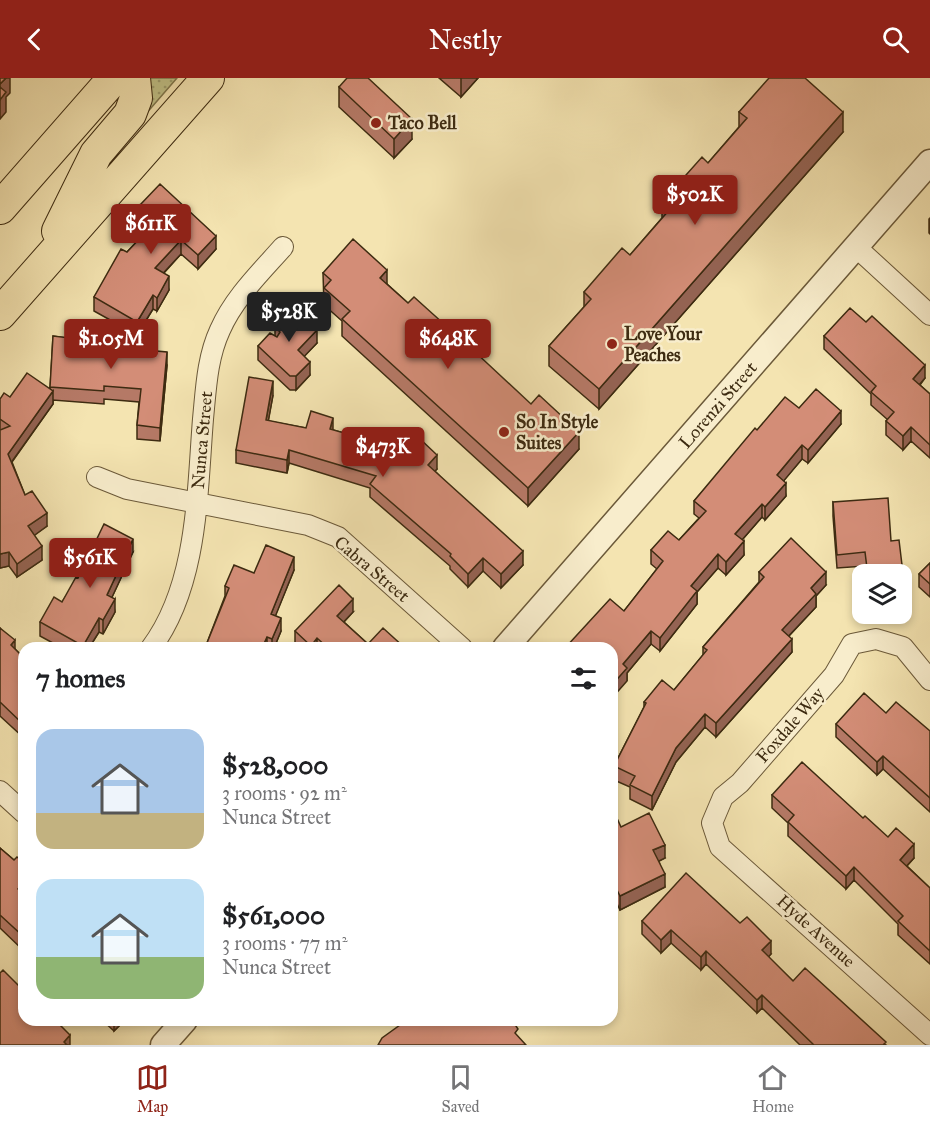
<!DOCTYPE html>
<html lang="en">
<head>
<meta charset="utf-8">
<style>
  :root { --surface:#fff; --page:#f2f2f2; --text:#202124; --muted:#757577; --line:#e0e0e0; --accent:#8f2418 }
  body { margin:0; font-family:"IM FELL Great Primer",serif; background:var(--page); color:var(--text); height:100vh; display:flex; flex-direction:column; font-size:22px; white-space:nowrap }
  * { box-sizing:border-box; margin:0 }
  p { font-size:20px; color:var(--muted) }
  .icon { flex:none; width:33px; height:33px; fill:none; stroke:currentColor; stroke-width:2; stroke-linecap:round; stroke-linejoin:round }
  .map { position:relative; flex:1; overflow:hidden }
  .sheet { position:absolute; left:18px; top:564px; width:600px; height:384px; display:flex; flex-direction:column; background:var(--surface); border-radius:18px; box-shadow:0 3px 9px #0003 }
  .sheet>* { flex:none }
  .fabs { position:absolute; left:852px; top:486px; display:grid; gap:12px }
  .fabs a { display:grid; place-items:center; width:60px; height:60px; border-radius:12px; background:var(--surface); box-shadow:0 3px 9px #0003; font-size:30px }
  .price { position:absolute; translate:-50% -51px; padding:0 14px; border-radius:6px; background:var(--accent); color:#fff; font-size:20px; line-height:39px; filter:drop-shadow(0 2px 3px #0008) }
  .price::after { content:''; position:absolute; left:50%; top:36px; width:18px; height:14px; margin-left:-9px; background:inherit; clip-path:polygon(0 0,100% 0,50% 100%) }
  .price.active { background:#222; color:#fff }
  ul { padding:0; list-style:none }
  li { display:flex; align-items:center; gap:18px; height:150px; padding:0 18px }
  li span { display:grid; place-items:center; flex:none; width:168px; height:120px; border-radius:18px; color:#555 }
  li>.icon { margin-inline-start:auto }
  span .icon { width:72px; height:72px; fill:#fffc; stroke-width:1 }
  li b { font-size:26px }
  h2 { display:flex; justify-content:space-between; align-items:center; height:72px; padding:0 18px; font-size:26px }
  header { display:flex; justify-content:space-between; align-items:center; height:78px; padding:0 18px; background:var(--accent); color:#fff; font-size:27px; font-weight:600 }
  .dock { display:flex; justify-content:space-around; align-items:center; height:84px; border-top:2px solid var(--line); background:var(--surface); font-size:16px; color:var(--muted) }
  .dock a { display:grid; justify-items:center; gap:3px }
  .dock .active { color:var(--accent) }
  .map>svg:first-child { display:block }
  .grass { fill:url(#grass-dots); stroke:#7f764c; stroke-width:1.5 }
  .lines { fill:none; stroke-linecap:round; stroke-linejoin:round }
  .minor-casing { stroke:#6b5939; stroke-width:22 }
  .tertiary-casing { stroke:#6b5939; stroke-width:27 }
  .primary-casing { stroke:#3d2b11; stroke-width:34 }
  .minor { stroke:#f8edcc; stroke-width:20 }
  .tertiary { stroke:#f8edcc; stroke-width:24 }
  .primary { stroke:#f4e4b1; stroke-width:32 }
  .wall { fill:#b57966; stroke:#3d2b11; stroke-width:1.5 }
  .shaded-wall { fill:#946353; stroke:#3d2b11; stroke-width:1.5 }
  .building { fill:#d38d77; stroke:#3d2b11; stroke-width:1.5 }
  .poi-dot { fill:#8f2418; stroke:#f8edcc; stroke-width:2 }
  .labels { text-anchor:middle; stroke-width:5; stroke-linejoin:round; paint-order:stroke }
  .poi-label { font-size:18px; font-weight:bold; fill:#3d2b11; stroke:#f8edcc; text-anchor:start }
  .street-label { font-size:18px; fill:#3d2b11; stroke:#f8edcc }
</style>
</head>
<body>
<header><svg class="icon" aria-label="back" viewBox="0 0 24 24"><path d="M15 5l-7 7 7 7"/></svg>Nestly<svg class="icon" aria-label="search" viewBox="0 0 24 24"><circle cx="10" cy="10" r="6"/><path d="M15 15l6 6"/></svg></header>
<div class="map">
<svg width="930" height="967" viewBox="0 0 930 967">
  <defs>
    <pattern id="grass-dots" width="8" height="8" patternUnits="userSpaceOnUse" patternTransform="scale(1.5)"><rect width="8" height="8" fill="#c1c288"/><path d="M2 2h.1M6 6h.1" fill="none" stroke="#9e9e6e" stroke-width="1.8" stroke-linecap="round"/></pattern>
  </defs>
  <rect width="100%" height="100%" fill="#f4e4b1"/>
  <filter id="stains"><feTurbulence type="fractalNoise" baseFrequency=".00333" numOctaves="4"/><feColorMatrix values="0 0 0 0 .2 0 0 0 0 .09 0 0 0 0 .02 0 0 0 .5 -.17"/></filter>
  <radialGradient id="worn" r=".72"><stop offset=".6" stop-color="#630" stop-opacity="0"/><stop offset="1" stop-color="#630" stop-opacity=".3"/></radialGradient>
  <!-- grass -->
  <path class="grass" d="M147 0H177L105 83Z"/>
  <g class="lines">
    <defs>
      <path id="minor" d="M856 169 930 237
        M97 399 127 411 308 447 338 459 462 570
        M151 570C198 507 197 416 203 341 206 311 207 280 220 252 234 220 260 195 283 169
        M930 602 903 569 876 561 852 566 834 597 740 705 723 719 712 745 720 769 930 957
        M0 713 24 735"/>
      <path id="tertiary" d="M505 570 930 84
        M163 967 185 942"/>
      <path id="primary" d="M0 130 114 0
        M58 153 96 76 130 36 136 20 134 0
        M0 236 208 0"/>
    </defs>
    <!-- minor casing -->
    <use href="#minor" class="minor-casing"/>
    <!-- tertiary casing -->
    <use href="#tertiary" class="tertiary-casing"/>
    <!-- primary casing -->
    <use href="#primary" class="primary-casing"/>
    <!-- minor -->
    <use href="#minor" class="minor"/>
    <!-- tertiary -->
    <use href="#tertiary" class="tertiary"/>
    <!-- primary -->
    <use href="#primary" class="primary"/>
  </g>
  <!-- wall -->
  <path class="wall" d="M439 0H478L461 19Z
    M339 9 412 61 394 80 339 29Z
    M739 34 843 54 599 331 549 288V268L584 229V214L630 177 662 140V124L708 85 739 49Z
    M140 127 216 171 198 191 181 176 164 195 169 212 157 233 153 231 137 257 94 233V219L127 174 150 150 140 140Z
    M930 140V156L929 155V141Z
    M323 195 387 206 467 279 579 371 528 428 342 258V243L324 227Z
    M275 249 317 265 304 278 310 297 296 312H290L258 282V268L275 258Z
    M53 258 128 270 167 287 160 363 137 361V347L139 324 104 321V326L53 322V326L12 384 25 417 47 448 34 457 42 482 17 499 9 488 0 490V321L50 311Z
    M824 258 925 300 920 307 930 316V380L911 363 903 372 886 357V343L888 342 871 327V316L824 271Z
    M273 317 268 343 306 350 333 352 376 364 408 369 437 391 435 393 523 487 501 510 483 493 468 509 450 491V488L370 419V410L289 385 287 395 236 385V372Z
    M799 330 841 346 808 385 802 381 783 403 786 418 765 442 762 439 742 462 744 477 726 497 718 490 697 514V526L660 573 651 566 627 595V603L624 533 657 491 651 486V472L679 462 699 440 694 436V423L757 352Z
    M833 424 891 463 902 487V501V496H866L865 488 837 490 833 438Z
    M133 474 112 519 115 534 103 556 99 554 89 570H62L40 558V544L62 524 78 500Z
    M930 485V519L919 509V496Z
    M294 492 275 538 281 553 274 570H205L225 518V508L254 495Z
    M759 494 826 507 816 518V529L789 558 792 574 716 659 705 649 676 684 652 732 630 721V709L614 702V688L644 629V624L674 612 703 577V569L759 504Z
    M353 534 344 544 368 566 405 570H299L295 566V553Z
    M0 550 15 571 24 580V660L0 638Z
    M886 635 930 653V734L883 691 877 697 836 659V646Z
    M772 717 863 740 914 780 907 788 930 810V886L898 857V846L854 802 846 811 788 758V745L772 730Z
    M612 740 621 749 665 780 659 783 665 809 620 832 612 815Z
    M0 770 14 782 24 785V873L0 850Z
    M642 843 771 876 768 879 793 903 886 967H800L762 930 757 935 706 886 701 892 671 865 661 875 642 856Z
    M102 942H125L114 953Z"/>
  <!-- shaded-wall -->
  <path class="shaded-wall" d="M6 0H10V15L6 19V34L0 41V6Z
    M461 0H478L461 19Z
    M843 34V54L599 331V311Z
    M412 41V61L394 80V61Z
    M216 158V171L198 191V177Z
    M181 162V176L155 204V190Z
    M387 192V209L380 200Z
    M169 198V212L157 233V220Z
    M153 217V231L137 257V244Z
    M444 246V264L439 253Z
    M317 252V265L298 285V272Z
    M128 260V273L123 270Z
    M167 274V287L160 363V350Z
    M310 284V297L296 312V298Z
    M925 287V300L913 314V301Z
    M273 303V317L266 356V342Z
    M53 313V326L8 389V376Z
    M841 333V346L808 385V372Z
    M333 340V353L330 351Z
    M911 349V363L903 372V358Z
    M579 354V371L528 428V410Z
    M802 367V381L777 411V397Z
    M289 372V385L287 395V382Z
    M437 377V391L428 400V387Z
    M786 405V418L765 442V429Z
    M762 426V439L735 470V456Z
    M47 435V448L28 462V448Z
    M133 461V474L107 530V517Z
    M744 463V477L726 497V484Z
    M42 468V482L17 499V486Z
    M523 473V487L501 510V496Z
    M9 474V488L0 490V476Z
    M718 476V490L697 514V526L660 573V560L691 508Z
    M294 479V492L271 549V536Z
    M483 480V493L468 509V496Z
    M826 494V507L816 518V529L782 565V552L811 510Z
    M115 521V534L103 556V542Z
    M353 521V534L337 551V538Z
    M99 540V554L89 570H83V568Z
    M281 540V553L274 570H272V561Z
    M651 553V566L627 595V603L612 620V607L623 586Z
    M267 559V570H262Z
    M317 560V570H311V568Z
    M792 561V574L716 659V645Z
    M15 562V576L11 567Z
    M705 636V649L676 684 652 732V718L676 670Z
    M883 678V691L877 697V684Z
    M914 766V780L900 795V782Z
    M665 767V780L653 786V772Z
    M854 789V802L846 811V798Z
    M665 796V809L620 832V818Z
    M24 804V818L18 811Z
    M671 852V865L661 875V862Z
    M771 863V876L762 886V872Z
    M706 873V886L701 892V879Z
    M762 917V930L757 935V922Z
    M114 942H125L114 953Z
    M70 957V967H64V964Z"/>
  <!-- building -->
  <path class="building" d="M0 0H6L0 6Z
    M347 0H368L412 41 394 61 339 9Z
    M769 0H805L843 34 599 311 549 268 591 221 584 214 622 170 630 177 670 131 662 124 702 79 708 85 747 40 739 34Z
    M0 9 6 14 0 22Z
    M160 106 216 158 198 177 181 162 155 190 169 198 157 220 153 217 137 244 94 219 121 171 127 174 157 142 140 127Z
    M353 161 387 192 380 200 408 225 414 219 444 246 439 253 467 279 473 272 531 326 539 317 579 354 528 410 342 241 350 233 324 210 331 202 323 195Z
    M294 230 317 252 298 272 310 284 296 298H290L258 268 270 255 277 259 280 254 275 249Z
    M850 230 866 244 872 238 925 287 913 301 930 316V367L911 349 903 358 886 343 894 334 871 314 876 308 824 258Z
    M70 255 128 260 123 270 167 274 160 350 137 347 141 311 104 308V313L50 309 53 258 70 260Z
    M27 295 53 313 8 376 25 417 32 413 47 435 28 448 42 468 17 486 9 474 0 476V352L10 348 0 341V321L4 315 10 319Z
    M249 299 273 303 266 342 306 350 311 333 333 340 330 351 376 364 388 351 408 369 418 359 437 377 428 387 523 473 501 496 483 480 468 496 450 478 451 476 370 406 376 398 289 372 287 382 236 372Z
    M816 311 841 333 808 372 802 367 777 397 786 405 765 429 762 426 735 456 744 463 726 484 718 476 691 508 697 513 660 560 651 553 623 586 627 590 612 607V570H565L610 521 624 533 663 483 651 472 668 453 679 462 706 433 694 423 755 350 757 352 785 319 799 330Z
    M888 420 891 463 899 462 902 487 867 490 865 474 837 477 833 424Z
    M104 446 133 461 107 517 115 521 103 542 99 540 83 568 40 544 54 519 62 524 76 499 78 500Z
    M791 460 826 494 811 510 816 516 782 552 792 561 716 645 705 636 676 670 652 718 630 707 635 698 614 688 646 625 644 624 662 602 674 612 707 572 703 569 764 499 759 494Z
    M266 467 294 479 271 536 281 540 272 561 267 559 262 570H205L229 510 225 508 234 487 254 495Z
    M930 485V506L919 496Z
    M339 507 353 521 337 538 368 566 383 550 405 570H328L317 560 311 568 295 553Z
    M0 550 15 562 11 567 24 580V647L0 624Z
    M864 615 886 635 896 624 930 653V720L883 678 877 684 836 646Z
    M802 684 863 740 865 738 888 759 896 750 914 766 900 782 930 810V873L898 843 903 838 854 789 846 798 788 744 794 737 772 717Z
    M649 735 665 767 653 772 665 796 620 818 612 802V740L616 738 621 749Z
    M0 770 14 782 17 779 24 785V804L18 811 24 816V859L0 837Z
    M686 795 740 845 747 839 771 863 762 872 793 903 805 890 886 964 883 967H814L762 917 757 922 706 873 701 879 671 852 661 862 642 843Z
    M3 892 24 913V942H55L70 957 64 964 67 967H0V895Z
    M407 942H490L492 945 494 942H512L518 951 515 955 526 967H378L382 960Z"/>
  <!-- markers -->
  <g class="poi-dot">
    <circle cx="376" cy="45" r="6"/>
    <circle cx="612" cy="266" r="6"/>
    <circle cx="504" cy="354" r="6"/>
  </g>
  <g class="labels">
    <!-- poi labels -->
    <g class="poi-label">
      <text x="388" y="51">Taco Bell</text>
      <text x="624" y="262">Love Your<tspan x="624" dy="21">Peaches</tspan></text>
      <text x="516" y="350">So In Style<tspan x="516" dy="21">Suites</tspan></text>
    </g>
    <!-- street labels -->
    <g class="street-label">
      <text transform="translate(718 327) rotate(-49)" y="6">Lorenzi Street</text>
      <text transform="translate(202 362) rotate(-85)" y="6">Nunca Street</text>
      <text transform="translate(372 491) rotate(40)" y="6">Cabra Street</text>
      <text transform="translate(790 647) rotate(-49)" y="6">Foxdale Way</text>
      <text transform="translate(816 853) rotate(42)" y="6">Hyde Avenue</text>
    </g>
  </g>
  <rect width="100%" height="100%" filter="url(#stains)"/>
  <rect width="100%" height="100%" fill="url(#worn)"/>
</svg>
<div class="fabs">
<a><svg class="icon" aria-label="layers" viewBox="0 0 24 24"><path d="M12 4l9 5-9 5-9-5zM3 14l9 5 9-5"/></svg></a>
</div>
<b class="price" style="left:695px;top:148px">$502K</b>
<b class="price" style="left:151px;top:177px">$611K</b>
<b class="price active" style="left:289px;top:265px">$528K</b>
<b class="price" style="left:111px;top:292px">$1.05M</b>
<b class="price" style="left:448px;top:292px">$648K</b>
<b class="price" style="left:383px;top:400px">$473K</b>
<b class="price" style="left:90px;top:511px">$561K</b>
<section class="sheet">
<h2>7 homes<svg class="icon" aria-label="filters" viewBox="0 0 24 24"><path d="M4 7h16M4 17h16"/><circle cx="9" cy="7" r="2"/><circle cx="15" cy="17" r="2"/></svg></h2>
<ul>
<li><span style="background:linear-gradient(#a9c7e8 70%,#c2b280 0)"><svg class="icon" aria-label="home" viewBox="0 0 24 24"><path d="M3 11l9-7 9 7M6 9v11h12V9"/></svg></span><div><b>$528,000</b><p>3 rooms · 92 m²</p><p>Nunca Street</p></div></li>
<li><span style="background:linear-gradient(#bfe0f5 65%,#8fb573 0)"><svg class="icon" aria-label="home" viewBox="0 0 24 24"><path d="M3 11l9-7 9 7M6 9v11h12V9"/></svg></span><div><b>$561,000</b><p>3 rooms · 77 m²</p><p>Nunca Street</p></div></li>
</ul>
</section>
</div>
<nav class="dock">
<a class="active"><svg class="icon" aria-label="map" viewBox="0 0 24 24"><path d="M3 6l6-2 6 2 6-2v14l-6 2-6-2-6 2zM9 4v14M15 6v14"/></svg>Map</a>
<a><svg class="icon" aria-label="saved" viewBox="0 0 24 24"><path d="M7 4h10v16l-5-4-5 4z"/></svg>Saved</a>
<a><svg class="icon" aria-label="home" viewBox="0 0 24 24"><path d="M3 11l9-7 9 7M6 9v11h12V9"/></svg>Home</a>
</nav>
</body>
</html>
